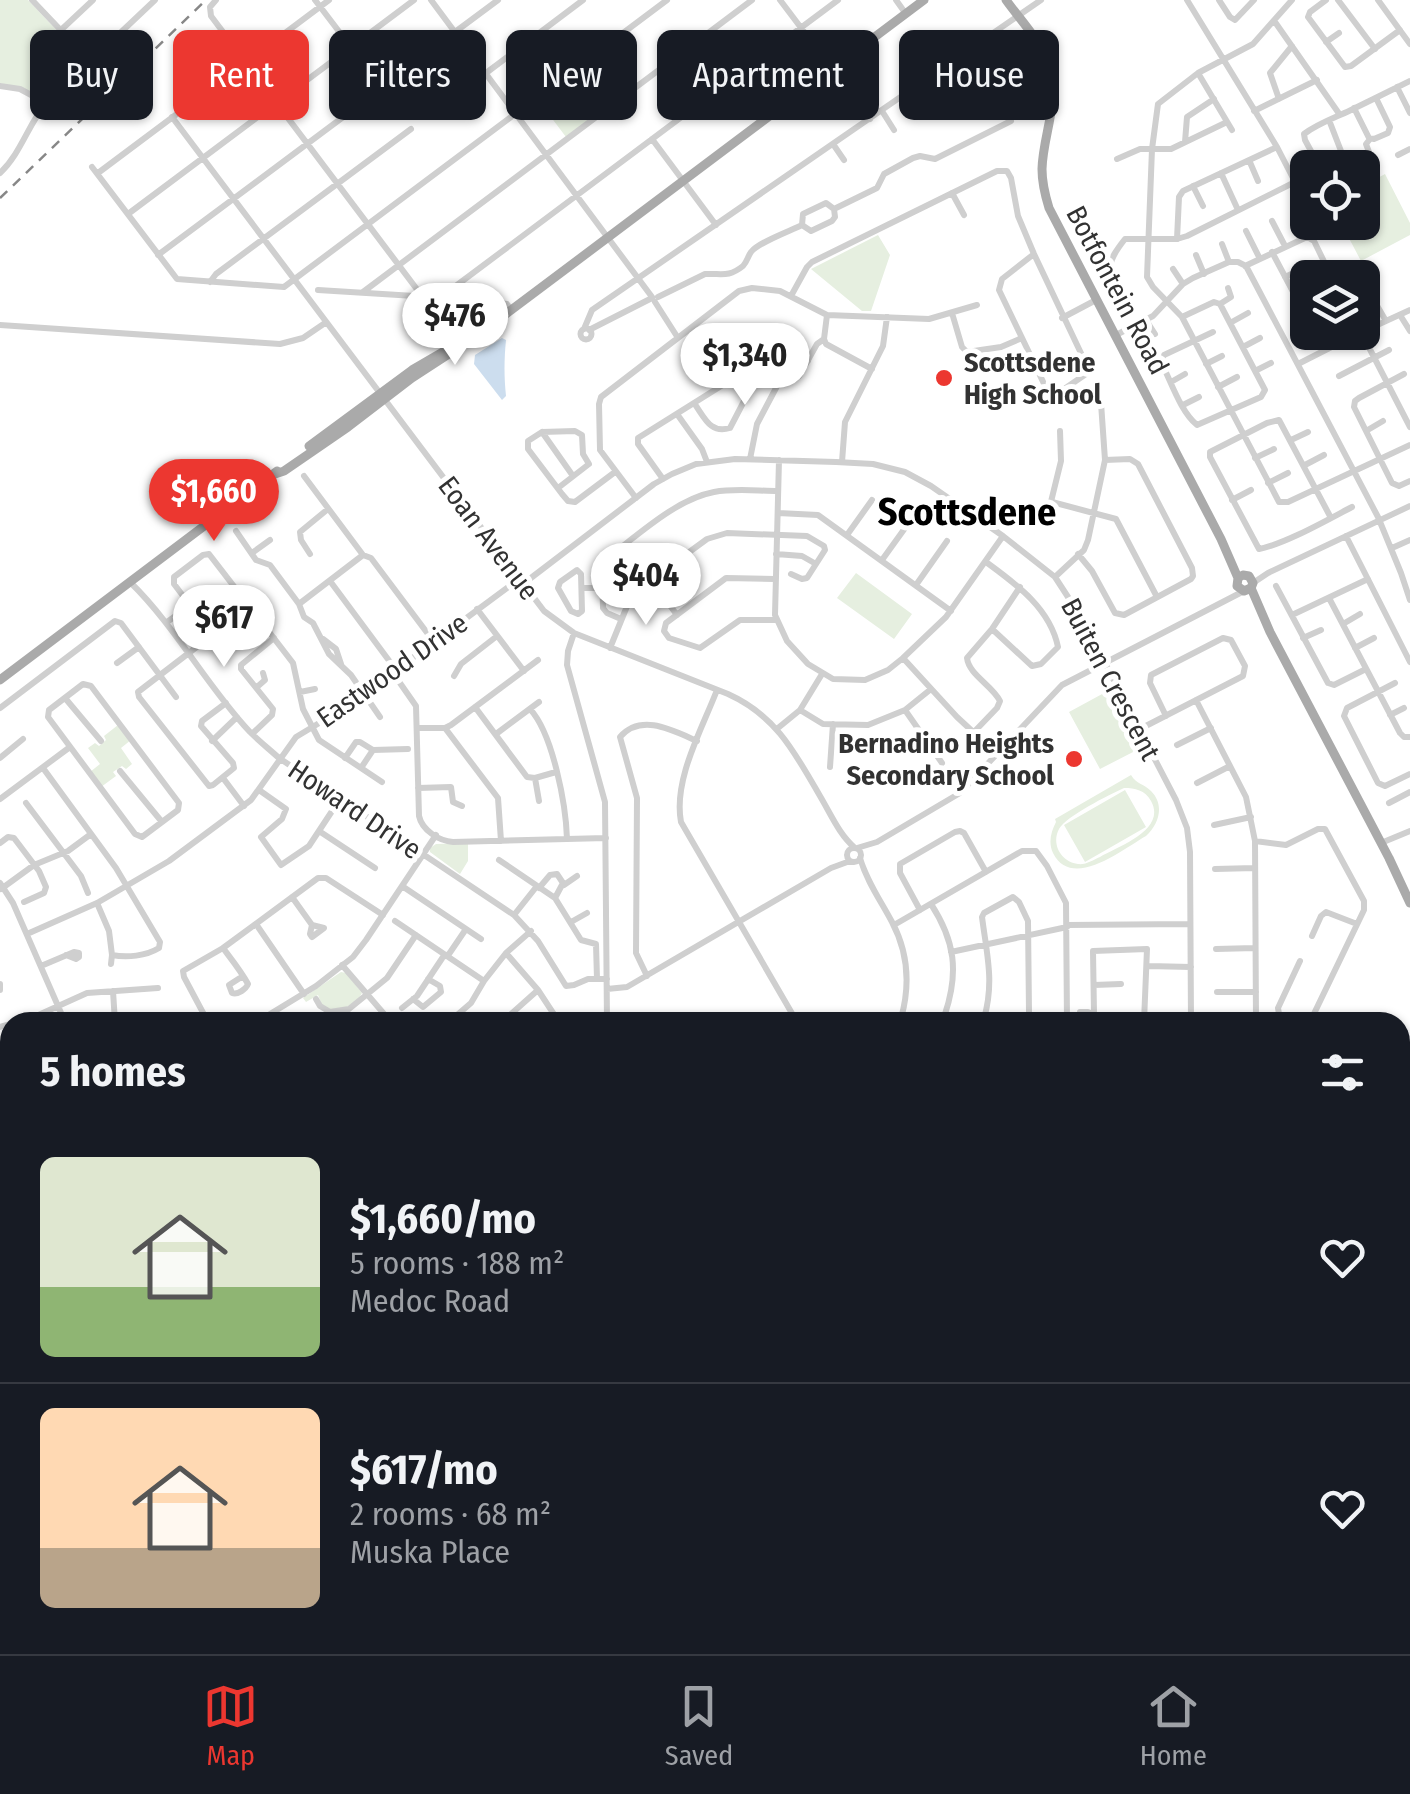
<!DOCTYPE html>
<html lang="en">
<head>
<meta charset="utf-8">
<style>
  :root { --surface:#171b24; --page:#242831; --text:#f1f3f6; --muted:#9ea1a6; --line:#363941; --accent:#ec3730 }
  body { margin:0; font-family:"Fira Sans Condensed",sans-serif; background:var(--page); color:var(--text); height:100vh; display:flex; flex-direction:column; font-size:38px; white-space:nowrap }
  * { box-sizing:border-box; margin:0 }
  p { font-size:32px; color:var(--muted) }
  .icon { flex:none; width:55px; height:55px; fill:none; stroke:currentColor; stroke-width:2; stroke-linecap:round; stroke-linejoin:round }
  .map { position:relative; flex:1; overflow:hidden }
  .sheet { position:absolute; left:0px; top:1012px; width:1410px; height:642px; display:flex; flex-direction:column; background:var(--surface); border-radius:30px 30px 0 0; box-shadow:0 2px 8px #0004 }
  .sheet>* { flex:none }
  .guide { position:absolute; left:30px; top:30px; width:1350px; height:90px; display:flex; gap:20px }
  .tools { position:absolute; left:1290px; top:150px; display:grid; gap:20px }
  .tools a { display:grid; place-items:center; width:90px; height:90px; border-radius:15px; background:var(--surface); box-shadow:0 2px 8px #0004; font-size:50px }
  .price { position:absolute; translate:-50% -85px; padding:0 22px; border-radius:35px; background:#fff; color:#222; font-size:32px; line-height:65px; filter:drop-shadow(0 2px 5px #0008) }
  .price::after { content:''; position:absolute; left:50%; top:60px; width:30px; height:22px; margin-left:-15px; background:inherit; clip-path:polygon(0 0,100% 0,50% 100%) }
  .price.on { background:var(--accent); color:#fff }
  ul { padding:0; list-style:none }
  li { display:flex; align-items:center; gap:30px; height:250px; padding:0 40px }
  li+li { border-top:2px solid var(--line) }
  li span { display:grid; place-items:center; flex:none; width:280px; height:200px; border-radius:15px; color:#555 }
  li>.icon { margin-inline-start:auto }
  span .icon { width:120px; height:120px; fill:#fffc; stroke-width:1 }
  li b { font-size:42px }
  h2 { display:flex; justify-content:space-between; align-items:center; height:120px; padding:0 40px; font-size:42px }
  .pill { padding:0 35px; border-radius:15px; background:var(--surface); box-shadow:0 2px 8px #0004; font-size:35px; line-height:90px }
  .pill.on { background:var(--accent); color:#fff }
  .tab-bar { display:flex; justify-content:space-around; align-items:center; height:140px; border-top:2px solid var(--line); background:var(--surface); font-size:28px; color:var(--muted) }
  .tab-bar a { display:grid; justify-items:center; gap:5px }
  .tab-bar .on { color:var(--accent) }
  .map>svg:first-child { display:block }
  .green { fill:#e6efe0; fill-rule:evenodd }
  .water { fill:#cde }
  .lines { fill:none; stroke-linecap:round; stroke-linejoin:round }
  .stream { stroke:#cde; stroke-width:2.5 }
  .minor { stroke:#cfcfcf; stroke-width:6 }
  .major { stroke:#aaa; stroke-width:9 }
  .rail { stroke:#878787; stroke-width:2.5; stroke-dasharray:10 8; stroke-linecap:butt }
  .poi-dot { fill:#ec3730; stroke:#fff; stroke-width:4 }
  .labels { text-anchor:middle; stroke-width:10; stroke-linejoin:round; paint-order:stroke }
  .street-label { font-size:28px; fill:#323232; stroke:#fff }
  .poi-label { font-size:28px; font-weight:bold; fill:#323232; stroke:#fff; text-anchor:start }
  .district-label { font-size:38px; font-weight:bold; fill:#000; stroke:#fff }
</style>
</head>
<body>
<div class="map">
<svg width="1410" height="1654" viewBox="0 0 1410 1654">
  <rect width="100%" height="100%" fill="#fff"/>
  <!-- green -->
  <path class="green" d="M0 0H28L82 57V66L45 99 0 83Z
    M592 60 620 97 566 137 538 100Z
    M1385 174 1410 223V235L1361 261 1341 223 1362 222 1363 186Z
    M878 235 890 255 871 311H862L811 269Z
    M856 573 912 614 894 639 837 598Z
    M1104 693 1135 751 1100 769 1069 712Z
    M118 725 131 740 121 748 132 764 126 769 122 766 113 772 116 776 101 787 90 772 100 764 88 748 95 743 99 746 106 740 104 736Z
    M1131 775C1137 785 1143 783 1151 791 1165 805 1159 824 1146 836 1123 849 1072 891 1053 853 1048 842 1051 832 1056 822L1055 819ZM1124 788C1135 788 1145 790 1151 801 1167 830 1119 846 1100 857 1093 860 1086 865 1078 864 1061 862 1051 844 1059 829 1066 816 1109 795 1124 788Z
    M1125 790 1146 827 1085 862 1064 825Z
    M468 843V861L460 874 430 852V848L436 844Z
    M341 972 346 973 362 993C355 1006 345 1008 331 1011L322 1005 318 995 306 1002 303 998Z
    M10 1087V1212L0 1215V1090Z
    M0 1554H10V1645H401L409 1654H0Z"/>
  <!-- water -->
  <path class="water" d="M502 338 506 340C504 360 504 377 506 396L502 400 474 364 475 355Z
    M1191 1645H1327L1330 1654H1191Z"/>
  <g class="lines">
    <!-- stream -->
    <path class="stream" d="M1344 1646H1356L1370 1654"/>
    <!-- minor -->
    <path class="minor" d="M32 0 90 61
      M216 0 210 7 211 16 422 296
      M431 0 652 297
      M780 0 870 119
      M896 0 906 14
      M1219 0 1230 17 1235 20 1254 0
      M1292 0 1253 44 1198 73 1158 104 1152 149 1147 277 1153 287 1182 317 1279 502H1288L1410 445
      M1326 0 1310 12 1308 17 1345 67 1351 66 1400 30
      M1338 0 1375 49
      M1378 0 1410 44
      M1275 22 1340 115
      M61 30 93 0
      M455 32 498 0
      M1326 42 1339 33
      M969 51 990 89
      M486 73 583 0
      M1198 73 1232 130
      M925 81 947 111
      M0 86 20 89 46 103
      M1397 87 1410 113
      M1279 99 1270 73 1292 46
      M1354 108 1369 138 1374 139 1388 133 1390 127 1376 98
      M882 111 894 130
      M1254 111 1317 80
      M172 117 544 611 574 633 728 694C779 717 797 757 824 803 833 819 841 836 855 848
      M1329 120 1341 151 1339 155 1318 164 1305 140 1304 134C1317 124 1334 118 1349 111 1369 101 1390 91 1410 81
      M652 139 716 225
      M1185 142 1187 117 1214 99
      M833 144 844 160
      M1369 152 1366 144 1370 139
      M1398 155 1410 149
      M1117 159 1140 149H1171L1227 122
      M1249 160 1258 181
      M92 167 177 279 284 287 667 0
      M0 173C21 153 28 125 46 103L155 0
      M98 173 329 0
      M1221 173 1238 210
      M1193 186 1203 206
      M952 193 964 215
      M1295 201 1309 232V237
      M128 214 414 0
      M1272 221 1285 246
      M802 225 811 231 832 221 835 217 834 209
      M1246 231 1260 259
      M1177 239 1179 197 1183 191 1277 147
      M1222 244 1229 262
      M1272 252 1308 320
      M158 255 382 88 315 0
      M1196 255 1204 274
      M1245 266 1307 237 1314 241 1332 278
      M1173 269 1183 284
      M1285 277 1300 270
      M1362 280 1386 321
      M210 282 216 274 411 129
      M318 290 479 300 507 304 511 309
      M363 292 752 0
      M1120 294C1107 268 1106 263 1125 239H1177L1187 236 1295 182 1277 147 1187 0
      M791 296 807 267 812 262 997 171H1007L1011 178 1018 216 1034 254 1088 368 1086 374 1054 396 1047 390 999 290 1002 279 1034 254
      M441 297 838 0
      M658 297 705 274C721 273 728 278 743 266 747 262 748 256 751 252 759 242 790 231 802 225L803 214 826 203 834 209 877 188 884 174 913 158 920 156 935 159 1011 121
      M1297 300 1308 295
      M655 302 678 338
      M1220 304 1231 297 1228 288
      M952 313 962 347 967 352 1001 347 1022 338
      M827 315 824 339 826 344 872 369
      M1400 315 1410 331
      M1182 317 1214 302 1220 304 1265 390 1261 397 1197 425C1181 412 1172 384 1162 364V358L1164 355 1213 332
      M1062 318 1096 300
      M1146 320 1155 334
      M1230 323 1248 313
      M0 325 280 344 303 338 325 323
      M580.5 334a5.5 5.5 0 1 1 11 0a5.5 5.5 0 1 1-11 0Z
      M584 329 592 310 1041 0
      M589 330 652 298
      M1362 332 1410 310
      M1116 335 1153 316 1183 284 1193 278 1229 262H1238L1246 266 1378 517 1401 573 1410 600
      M1243 347 1260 338
      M1206 364 1222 356
      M1298 364 1361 332 1410 427
      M1255 371 1271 363
      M1404 374 1359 398 1355 401 1354 407 1392 483 1399 486 1410 481
      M1339 376 1389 350
      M1171 382 1185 374
      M1218 387 1237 377
      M694 403C705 418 710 434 730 428L755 380 743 350 761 338 808 361
      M1183 405 1199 397
      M677 414 702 449 707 462
      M1366 431 1383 421
      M542 432 573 476
      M1291 440 1308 432
      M1255 458 1274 449
      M750 459 757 424 785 371
      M779 460 775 615 787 641 808 664 833 679 865 680 888 670 903 658 946 617 1003 536
      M842 462 845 422 883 346 887 317
      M1305 465 1324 455
      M304 476 363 555 371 558 434 642
      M663 479 638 444V438L761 361 766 360 791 374 799 376 817 344 824 339
      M1268 483 1288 473
      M558 488 589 464 583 454 582 435 575 431 542 432 528 441V449L562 494 568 501 575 502 615 472
      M636 498 600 450 599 404 601 397 739 291 752 288 780 291 827 315 929 319 977 305
      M1232 500 1251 490
      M1052 502 1116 519 1157 597
      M778 513 818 515 951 611
      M1331 518 1279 420 1267 423 1210 452V457L1259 549C1285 544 1327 520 1352 507
      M1046 522 1061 461 1060 431
      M236 531 256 560 270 565 299 604 304 617 313 623 329 654 351 675 380 717
      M847 535 872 500
      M1346 536 1410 662
      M1392 548 1410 540
      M252 553 270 540
      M310 554 301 540 300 532 328 509
      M776 554 802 556 816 564
      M1078 554 1092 571 1115 613 1124 615 1191 579 1193 576 1192 568 1138 464 1130 459 1105 460
      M882 560 913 517
      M986 562C1016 584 1050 608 1058 647L1041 664 1032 666 992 629
      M577 570 581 574 582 611 578 614 571 611 558 588 560 582Z
      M1055 577 1084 550 1088 540 1105 460 1101 403
      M775 579 726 578 666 623 664 631 669 638 700 648 740 620H776
      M651 580 677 615
      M330 581 396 670
      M130 582C176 627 206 685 250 732 259 741 269 749 279 758L514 915 538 941 566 986 574 985 588 979H607
      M1253 583 1268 573 1410 506
      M523 584 654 484 672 474 696 464 735 459 836 462 873 464 905 472 931 486 1003 536 1055 577 1081 617 1176 800 1187 828 1190 852 1191 1022
      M916 585 947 541
      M1276 586 1328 683 1334 685 1366 669
      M582 588H603
      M1329 598 1400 733 1404 737H1410
      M299 604 363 555
      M190 605 174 584V577L203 555 209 554 293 663 303 709 319 740 382 782
      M477 609 524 671
      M1292 615 1368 579
      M621 619 607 613 603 608 602 567 606 559C637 536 676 499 714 492 735 488 757 491 778 491
      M167 622 208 593 212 595 231 620
      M1343 624 1360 614
      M574 633 568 651 567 665 605 802 607 1022
      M1303 638 1321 630
      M323 639 336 649 341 664
      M610 648 632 594 707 539 727 533 807 536 824 546 825 550 807 578 802 579 791 574
      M1355 648 1374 638
      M903 658 957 717 997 754
      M117 663 139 647
      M393 673 416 706 419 816C422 830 439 841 453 842L606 838
      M454 676 461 664 497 636
      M1395 683 1347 708 1344 716 1378 783 1385 786 1410 774
      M83 684 91 686 179 803 178 810 142 837 135 834 48 717 49 710Z
      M257 687 265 680 263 673
      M717 690C702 729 673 780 681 822L797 1022
      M300 692 315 689
      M65 698 101 741
      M1196 700 1246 797 1255 841 1256 1022
      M226 703 202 721 201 726 233 763 234 768 213 785 209 786 139 697 138 692 250 606
      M475 707 527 777 535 778 556 772
      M0 708 115 621 121 623 176 697
      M530 709C553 734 566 805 567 839
      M800 710 823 724 868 725 905 710 931 689
      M905 710 942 763
      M1390 715 1404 708
      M417 728H445L451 725 538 660
      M445 728 498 798 501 841
      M778 728 800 710 822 674
      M1138 730 1243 676 1245 666 1231 640 1223 638 1151 675 1150 683 1166 716
      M974 732 997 708 1000 701C992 685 969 675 967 658L992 629 1020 587
      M252 734 272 715 273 709 241 669V665L274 638
      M496 734 539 702
      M212 741 237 717
      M1177 745 1211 728
      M373 750 408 749
      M0 758 23 739
      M345 758 356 742H360L373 750 361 768
      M830 767 833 724
      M43 768 116 868 160 942 159 948C146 956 127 958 112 955L109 931 97 903
      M120 771 162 822
      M223 778 244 806
      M535 778 539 801
      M1197 783 1230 766
      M418 788 451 787 453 802 462 806
      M259 790 286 809 282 819 261 837 281 865 309 846 340 799
      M0 799 70 747
      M26 803 81 876 88 893
      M1389 803 1410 792
      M1214 825 1251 817
      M319 831 375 868
      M1255 841 1286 845 1318 829H1325L1364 901V910L1310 1022
      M0 843 8 837 14 838 39 871 46 887 44 893 24 902
      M1381 843 1410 831
      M847 855a7 7 0 1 1 14 0a7 7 0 1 1-14 0Z
      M857 848 877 842 960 793 1062 685 1244 591
      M860 858C867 882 881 901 892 922 909 954 910 989 900 1022
      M499 860 555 898 581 940 596 944 597 979
      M1215 869 1255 868
      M0 883 13 903 65 1022
      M564 885 577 876
      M402 886 481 939
      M539 888 550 875 557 874 563 883 555 898
      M1 889 34 865 68 851 91 834
      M292 897 312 925 324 928 312 937 310 934 312 925
      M931 904C955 941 959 972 945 1014L949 1021 954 1022
      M920 910 900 873V864L955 832 960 831 964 833 986 872
      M514 915 537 886
      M395 921 484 981
      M571 922 587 913
      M256 924 304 994
      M894 925 1022 851H1036L1047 866 1066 903 1067 1022
      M1067 925 1190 924
      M27 934 97 903 169 861 251 800 296 737 349 705 519 579
      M1312 936 1321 916 1326 912 1357 924
      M223 948C232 960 241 971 248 984 246 989 238 995 232 993L229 985 243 976
      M1216 949 1255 948
      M951 952 1067 927
      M506 953 538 990 559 1022
      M111 964 112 955
      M342 965 391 1022
      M41 966 74 952 79 953V957L76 959 66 955
      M1148 966 1191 967
      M647 976 636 953 637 798 620 737C641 713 672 730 697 741
      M0 984V990
      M1094 985 1121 984
      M607 989 627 987 831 868 850 861
      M113 991 115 1022
      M1217 992H1256
      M316 999 320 1006 330 1012 349 1009 387 978 416 935
      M413 999 423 1007 441 992 440 986 428 979
      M402 1008 417 996 443 957 449 954 466 929
      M1080 1012H1088L1114 1022
      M1094 1014 1093 951 1147 949 1144 1022
      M15 1022 34 1017 87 993 158 988
      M115 1022 168 1018 172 1022
      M208 1022 184 977 183 971 223 948 318 878H326L383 915
      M257 1022 316 986 353 957 366 940 436 835
      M449 1022 471 1003 484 981 506 953 531 931
      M502 1022 538 990
      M983 1022C995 983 987 956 982 917L984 913 1013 897 1019 902 1028 921 1029 1013 1025 1022
      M1295 1022 1279 1014 1278 1008 1300 961
      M0 1027 10 1024
      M0 1087 10 1084
      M0 1217 10 1214
      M0 1294 10 1287
      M8 1349 7 1365 10 1369
      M0 1395 10 1409
      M471 1645 475 1654
      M622 1645V1654
      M716 1645 728 1654
      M783 1645 794 1654
      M990 1645 995 1654
      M652 1654 658 1645
      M688 1654 694 1645
      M832 1654 845 1645
      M1014 1654 1019 1645"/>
    <!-- major -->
    <path class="major" d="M1006 0C1021 21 1042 42 1049 67 1060 103 1043 134 1042 169 1042 183 1045 195 1049 208L1221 539 1238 578 1237 586 1244 591 1251 588 1253 583 1249 576 1243 575 1238 578
      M309 446 412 370 443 352
      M275 474 284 471 348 427 412 378 478 335 924 0
      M1251 588 1270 632 1389 858 1410 903
      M0 680 277 471"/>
    <!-- rail -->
    <path class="rail" d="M0 198 206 0"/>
  </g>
  <!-- markers -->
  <g class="poi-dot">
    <circle cx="944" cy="378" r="10"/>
    <circle cx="1074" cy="759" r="10"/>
  </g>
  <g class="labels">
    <!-- street labels -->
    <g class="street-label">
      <text transform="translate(1118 290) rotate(62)" y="10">Botfontein Road</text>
      <text transform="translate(489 538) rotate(53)" y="10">Eoan Avenue</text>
      <text transform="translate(392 670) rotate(-35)" y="10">Eastwood Drive</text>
      <text transform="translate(1111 679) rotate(62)" y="10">Buiten Crescent</text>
      <text transform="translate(355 809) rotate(34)" y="10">Howard Drive</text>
    </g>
    <!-- poi labels -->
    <g class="poi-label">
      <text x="964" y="372">Scottsdene<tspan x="964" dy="32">High School</tspan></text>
      <text x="1054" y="753" text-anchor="end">Bernadino Heights<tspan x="1054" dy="32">Secondary School</tspan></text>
    </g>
    <!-- district labels -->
    <g class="district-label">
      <text x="967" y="525">Scottsdene</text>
    </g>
  </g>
</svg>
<div class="tools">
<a><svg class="icon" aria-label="locate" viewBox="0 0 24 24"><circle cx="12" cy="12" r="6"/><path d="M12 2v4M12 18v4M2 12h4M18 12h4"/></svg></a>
<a><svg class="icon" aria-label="layers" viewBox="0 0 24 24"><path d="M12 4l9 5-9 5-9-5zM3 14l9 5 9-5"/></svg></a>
</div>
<b class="price" style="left:455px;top:368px">$476</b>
<b class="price" style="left:745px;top:408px">$1,340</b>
<b class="price on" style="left:214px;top:544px">$1,660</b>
<b class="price" style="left:646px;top:628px">$404</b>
<b class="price" style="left:224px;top:670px">$617</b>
<div class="guide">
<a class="pill">Buy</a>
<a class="pill on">Rent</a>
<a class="pill">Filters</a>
<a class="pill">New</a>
<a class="pill">Apartment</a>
<a class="pill">House</a>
</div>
<section class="sheet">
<h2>5 homes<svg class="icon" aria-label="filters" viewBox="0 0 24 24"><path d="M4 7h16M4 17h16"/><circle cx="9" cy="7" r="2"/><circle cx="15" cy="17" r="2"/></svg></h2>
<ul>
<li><span style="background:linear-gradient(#dfe7d0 65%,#8fb573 0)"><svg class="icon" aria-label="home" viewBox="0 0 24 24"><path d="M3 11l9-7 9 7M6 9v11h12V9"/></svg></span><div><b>$1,660/mo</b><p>5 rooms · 188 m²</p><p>Medoc Road</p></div><svg class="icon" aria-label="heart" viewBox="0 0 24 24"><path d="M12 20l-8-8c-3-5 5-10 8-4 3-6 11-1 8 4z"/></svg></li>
<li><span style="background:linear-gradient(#ffd9b3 70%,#b9a48a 0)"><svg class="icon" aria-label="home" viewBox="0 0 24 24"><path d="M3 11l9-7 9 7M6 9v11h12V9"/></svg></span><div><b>$617/mo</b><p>2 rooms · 68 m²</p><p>Muska Place</p></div><svg class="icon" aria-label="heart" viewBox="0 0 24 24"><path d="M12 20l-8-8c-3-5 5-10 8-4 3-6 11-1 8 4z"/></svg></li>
</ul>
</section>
</div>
<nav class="tab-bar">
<a class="on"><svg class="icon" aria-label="map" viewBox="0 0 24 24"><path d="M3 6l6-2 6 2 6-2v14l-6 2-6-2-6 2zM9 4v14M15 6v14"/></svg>Map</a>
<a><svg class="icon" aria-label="saved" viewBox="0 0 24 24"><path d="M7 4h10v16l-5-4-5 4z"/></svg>Saved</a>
<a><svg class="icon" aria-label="home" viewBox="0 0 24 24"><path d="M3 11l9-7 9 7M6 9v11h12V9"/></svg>Home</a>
</nav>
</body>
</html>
